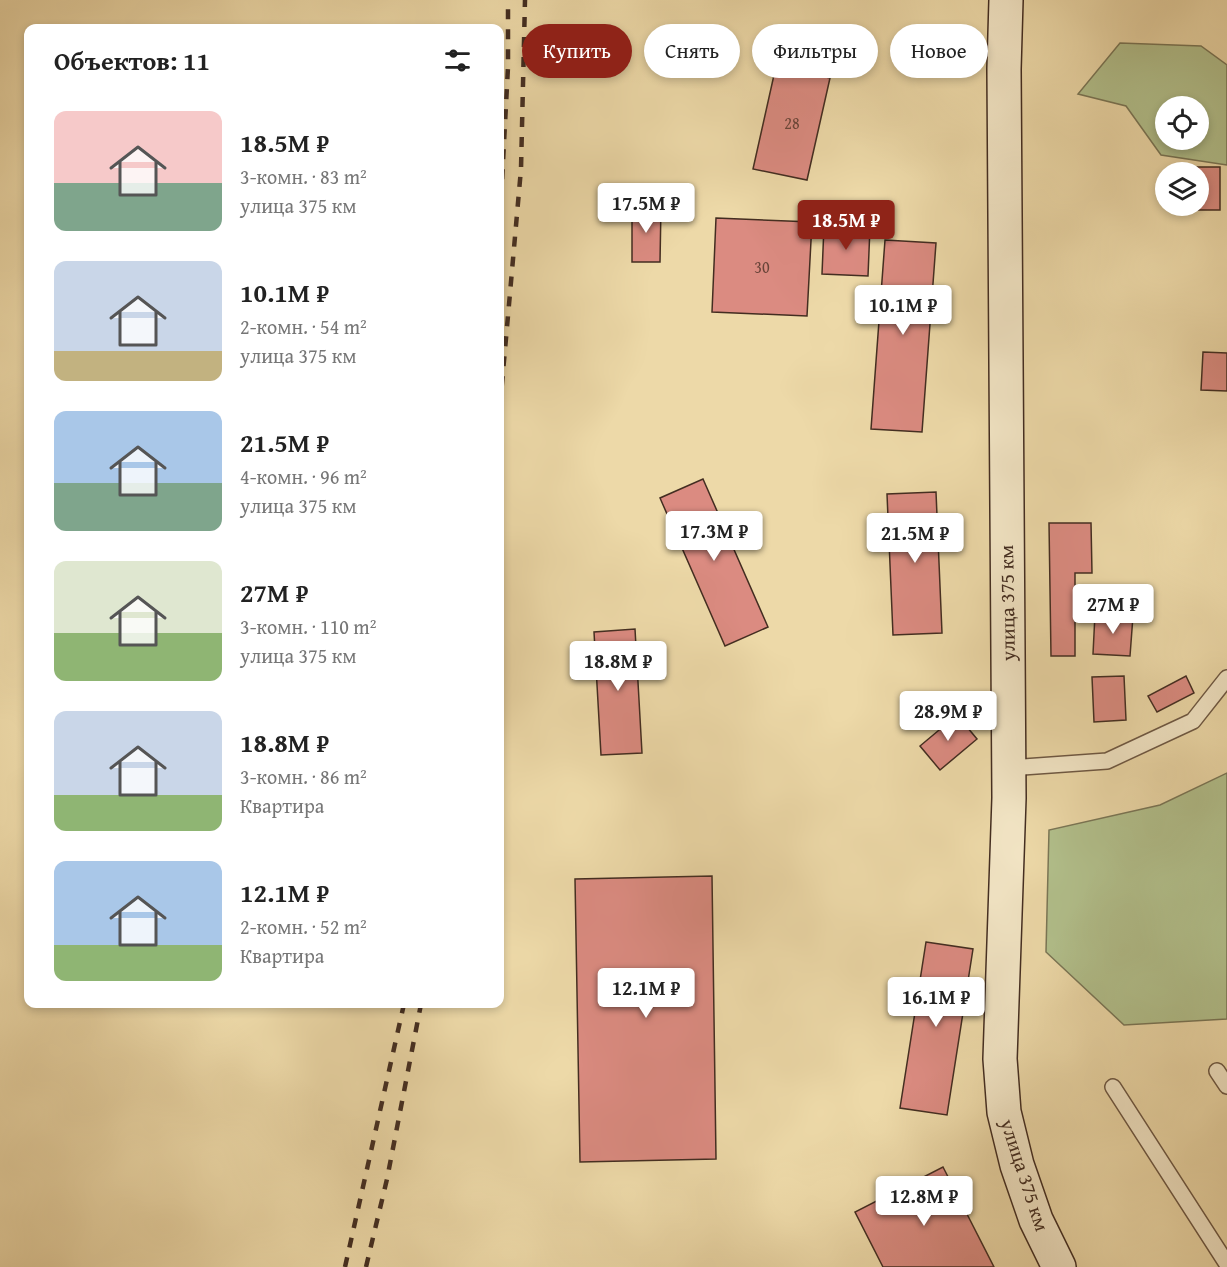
<!DOCTYPE html>
<html lang="ru">
<head>
<meta charset="utf-8">
<style>
  :root { --surface:#fff; --page:#f2f2f2; --text:#222; --muted:#767676; --accent:#8f2418 }
  body { margin:0; font-family:"Gentium Book Plus",serif; background:var(--page); color:var(--text); height:100vh; display:flex; flex-direction:column; font-size:22px; white-space:nowrap }
  * { box-sizing:border-box; margin:0 }
  p { font-size:20px; color:var(--muted) }
  .icon { flex:none; width:33px; height:33px; fill:none; stroke:currentColor; stroke-width:2; stroke-linecap:round; stroke-linejoin:round }
  .map { position:relative; flex:1; overflow:hidden }
  .drawer { position:absolute; left:24px; top:24px; width:480px; height:984px; display:flex; flex-direction:column; background:var(--surface); border-radius:12px; box-shadow:0 3px 9px #0003 }
  .drawer>* { flex:none }
  .hud { position:absolute; left:522px; top:24px; width:570px; height:54px; display:flex; gap:12px }
  .fabs { position:absolute; left:1155px; top:96px; display:grid; gap:12px }
  .fabs a { display:grid; place-items:center; width:54px; height:54px; border-radius:50%; background:var(--surface); box-shadow:0 3px 9px #0003; font-size:30px }
  .price { position:absolute; translate:-50% -51px; padding:0 14px; border-radius:6px; background:#fff; color:#222; font-size:20px; line-height:39px; filter:drop-shadow(0 2px 3px #0008) }
  .price::after { content:''; position:absolute; left:50%; top:36px; width:18px; height:14px; margin-left:-9px; background:inherit; clip-path:polygon(0 0,100% 0,50% 100%) }
  .price.selected { background:var(--accent); color:#fff }
  ul { padding:0; list-style:none }
  li { display:flex; align-items:center; gap:18px; height:150px; padding:0 30px }
  li span { display:grid; place-items:center; flex:none; width:168px; height:120px; border-radius:12px; color:#555 }
  li>.icon { margin-inline-start:auto }
  span .icon { width:72px; height:72px; fill:#fffc; stroke-width:1 }
  li b { font-size:26px }
  h2 { display:flex; justify-content:space-between; align-items:center; height:72px; padding:0 30px; font-size:26px }
  .pill { padding:0 21px; border-radius:27px; background:var(--surface); box-shadow:0 3px 9px #0003; font-size:21px; line-height:54px }
  .pill.selected { background:var(--accent); color:#fff }
  .map>svg:first-child { display:block }
  .green { fill:#b2c08c; stroke:#7a7656; stroke-width:1.5; fill-rule:evenodd }
  .building { fill:#db8b81; stroke:#432d21; stroke-width:1.5 }
  .lines { fill:none; stroke-linecap:round; stroke-linejoin:round }
  .service-casing { stroke:#6e5843; stroke-width:18 }
  .secondary-casing { stroke:#432d21; stroke-width:36 }
  .service { stroke:#f3e6c6; stroke-width:15 }
  .secondary { stroke:#f3e6c6; stroke-width:33 }
  .rail { stroke:#432d21; stroke-width:4.5; stroke-dasharray:10 10; stroke-linecap:butt }
  .labels { text-anchor:middle; stroke-width:5; stroke-linejoin:round; paint-order:stroke }
  .number-label { font-size:16px; fill:#694439 }
  .street-label { font-size:20px; fill:#432d21; stroke:#f3e6c6 }
</style>
</head>
<body>
<div class="map">
<svg width="1227" height="1267" viewBox="0 0 1227 1267">
  <rect width="100%" height="100%" fill="#edd9a8"/>
  <filter id="stains"><feTurbulence type="fractalNoise" baseFrequency=".00333" numOctaves="4"/><feColorMatrix values="0 0 0 0 .2 0 0 0 0 .09 0 0 0 0 .02 0 0 0 .5 -.17"/></filter>
  <radialGradient id="worn" r=".72"><stop offset=".6" stop-color="#630" stop-opacity="0"/><stop offset="1" stop-color="#630" stop-opacity=".3"/></radialGradient>
  <!-- green -->
  <path class="green" d="M1120 43 1201 46 1227 65V165L1161 155 1126 106 1078 94ZM1166 106H1198V140H1166Z
    M1227 773V1019L1124 1025 1046 952 1049 830 1160 805Z"/>
  <!-- building -->
  <path class="building" d="M776 66 830 78 807 180 753 169Z
    M1185 167H1220V210H1184V206H1198V172H1185Z
    M632 206H661L660 262H632Z
    M716 218 812 222 807 316 712 312Z
    M824 226 870 227 868 276 822 274Z
    M885 240 936 243 922 432 871 429Z
    M1203 352 1227 353V391L1201 390Z
    M703 479 768 627 725 646 660 498Z
    M936 492 942 633 893 635 887 494Z
    M1049 523H1091L1092 573H1075V656H1051Z
    M1095 614 1133 616 1130 656 1093 654Z
    M635 629 642 753 601 755 594 632Z
    M1124 676 1126 720 1094 722 1092 677Z
    M1186 676 1194 693 1157 712 1148 696Z
    M957 715 977 739 940 770 920 746Z
    M712 876 716 1159 580 1162 575 879Z
    M926 942 973 949 947 1115 900 1108Z
    M943 1167 994 1267H883L855 1212Z"/>
  <g class="lines">
    <defs>
      <path id="service" d="M1009 768 1107 761 1193 721 1227 678
        M1217 1071 1227 1086
        M1113 1087 1227 1264"/>
      <path id="secondary" d="M1006 0 1004 69 1009 798 1000 1059 1004 1112 1017 1165 1036 1220 1059 1267"/>
    </defs>
    <!-- service casing -->
    <use href="#service" class="service-casing"/>
    <!-- secondary casing -->
    <use href="#secondary" class="secondary-casing"/>
    <!-- service -->
    <use href="#service" class="service"/>
    <!-- secondary -->
    <use href="#secondary" class="secondary"/>
    <!-- rail -->
    <path class="rail" d="M500 219 508 67V0
      M500 406 521 169 525 0
      M345 1267 404 1004
      M366 1267 387 1179 421 1004"/>
  </g>
  <g class="labels">
    <!-- number labels -->
    <g class="number-label">
      <text x="792" y="129">28</text>
      <text x="762" y="273">30</text>
    </g>
    <!-- street labels -->
    <g class="street-label">
      <text transform="translate(1007 603) rotate(-91)" y="7">улица 375 км</text>
      <text transform="translate(1025 1175) rotate(72)" y="7">улица 375 км</text>
    </g>
  </g>
  <rect width="100%" height="100%" filter="url(#stains)"/>
  <rect width="100%" height="100%" fill="url(#worn)"/>
</svg>
<div class="fabs">
<a><svg class="icon" aria-label="locate" viewBox="0 0 24 24"><circle cx="12" cy="12" r="6"/><path d="M12 2v4M12 18v4M2 12h4M18 12h4"/></svg></a>
<a><svg class="icon" aria-label="layers" viewBox="0 0 24 24"><path d="M12 4l9 5-9 5-9-5zM3 14l9 5 9-5"/></svg></a>
</div>
<b class="price" style="left:646px;top:234px">17.5M ₽</b>
<b class="price selected" style="left:846px;top:251px">18.5M ₽</b>
<b class="price" style="left:903px;top:336px">10.1M ₽</b>
<b class="price" style="left:714px;top:562px">17.3M ₽</b>
<b class="price" style="left:915px;top:564px">21.5M ₽</b>
<b class="price" style="left:1113px;top:635px">27M ₽</b>
<b class="price" style="left:618px;top:692px">18.8M ₽</b>
<b class="price" style="left:948px;top:742px">28.9M ₽</b>
<b class="price" style="left:646px;top:1019px">12.1M ₽</b>
<b class="price" style="left:936px;top:1028px">16.1M ₽</b>
<b class="price" style="left:924px;top:1227px">12.8M ₽</b>
<div class="hud">
<a class="pill selected">Купить</a>
<a class="pill">Снять</a>
<a class="pill">Фильтры</a>
<a class="pill">Новое</a>
</div>
<section class="drawer">
<h2>Объектов: 11<svg class="icon" aria-label="filters" viewBox="0 0 24 24"><path d="M4 7h16M4 17h16"/><circle cx="9" cy="7" r="2"/><circle cx="15" cy="17" r="2"/></svg></h2>
<ul>
<li><span style="background:linear-gradient(#f6c9c9 60%,#7fa58c 0)"><svg class="icon" aria-label="home" viewBox="0 0 24 24"><path d="M3 11l9-7 9 7M6 9v11h12V9"/></svg></span><div><b>18.5M ₽</b><p>3-комн. · 83 m²</p><p>улица 375 км</p></div></li>
<li><span style="background:linear-gradient(#c9d6e8 75%,#c2b280 0)"><svg class="icon" aria-label="home" viewBox="0 0 24 24"><path d="M3 11l9-7 9 7M6 9v11h12V9"/></svg></span><div><b>10.1M ₽</b><p>2-комн. · 54 m²</p><p>улица 375 км</p></div></li>
<li><span style="background:linear-gradient(#a9c7e8 60%,#7fa58c 0)"><svg class="icon" aria-label="home" viewBox="0 0 24 24"><path d="M3 11l9-7 9 7M6 9v11h12V9"/></svg></span><div><b>21.5M ₽</b><p>4-комн. · 96 m²</p><p>улица 375 км</p></div></li>
<li><span style="background:linear-gradient(#dfe7d0 60%,#8fb573 0)"><svg class="icon" aria-label="home" viewBox="0 0 24 24"><path d="M3 11l9-7 9 7M6 9v11h12V9"/></svg></span><div><b>27M ₽</b><p>3-комн. · 110 m²</p><p>улица 375 км</p></div></li>
<li><span style="background:linear-gradient(#c9d6e8 70%,#8fb573 0)"><svg class="icon" aria-label="home" viewBox="0 0 24 24"><path d="M3 11l9-7 9 7M6 9v11h12V9"/></svg></span><div><b>18.8M ₽</b><p>3-комн. · 86 m²</p><p>Квартира</p></div></li>
<li><span style="background:linear-gradient(#a9c7e8 70%,#8fb573 0)"><svg class="icon" aria-label="home" viewBox="0 0 24 24"><path d="M3 11l9-7 9 7M6 9v11h12V9"/></svg></span><div><b>12.1M ₽</b><p>2-комн. · 52 m²</p><p>Квартира</p></div></li>
</ul>
</section>
</div>
</body>
</html>
